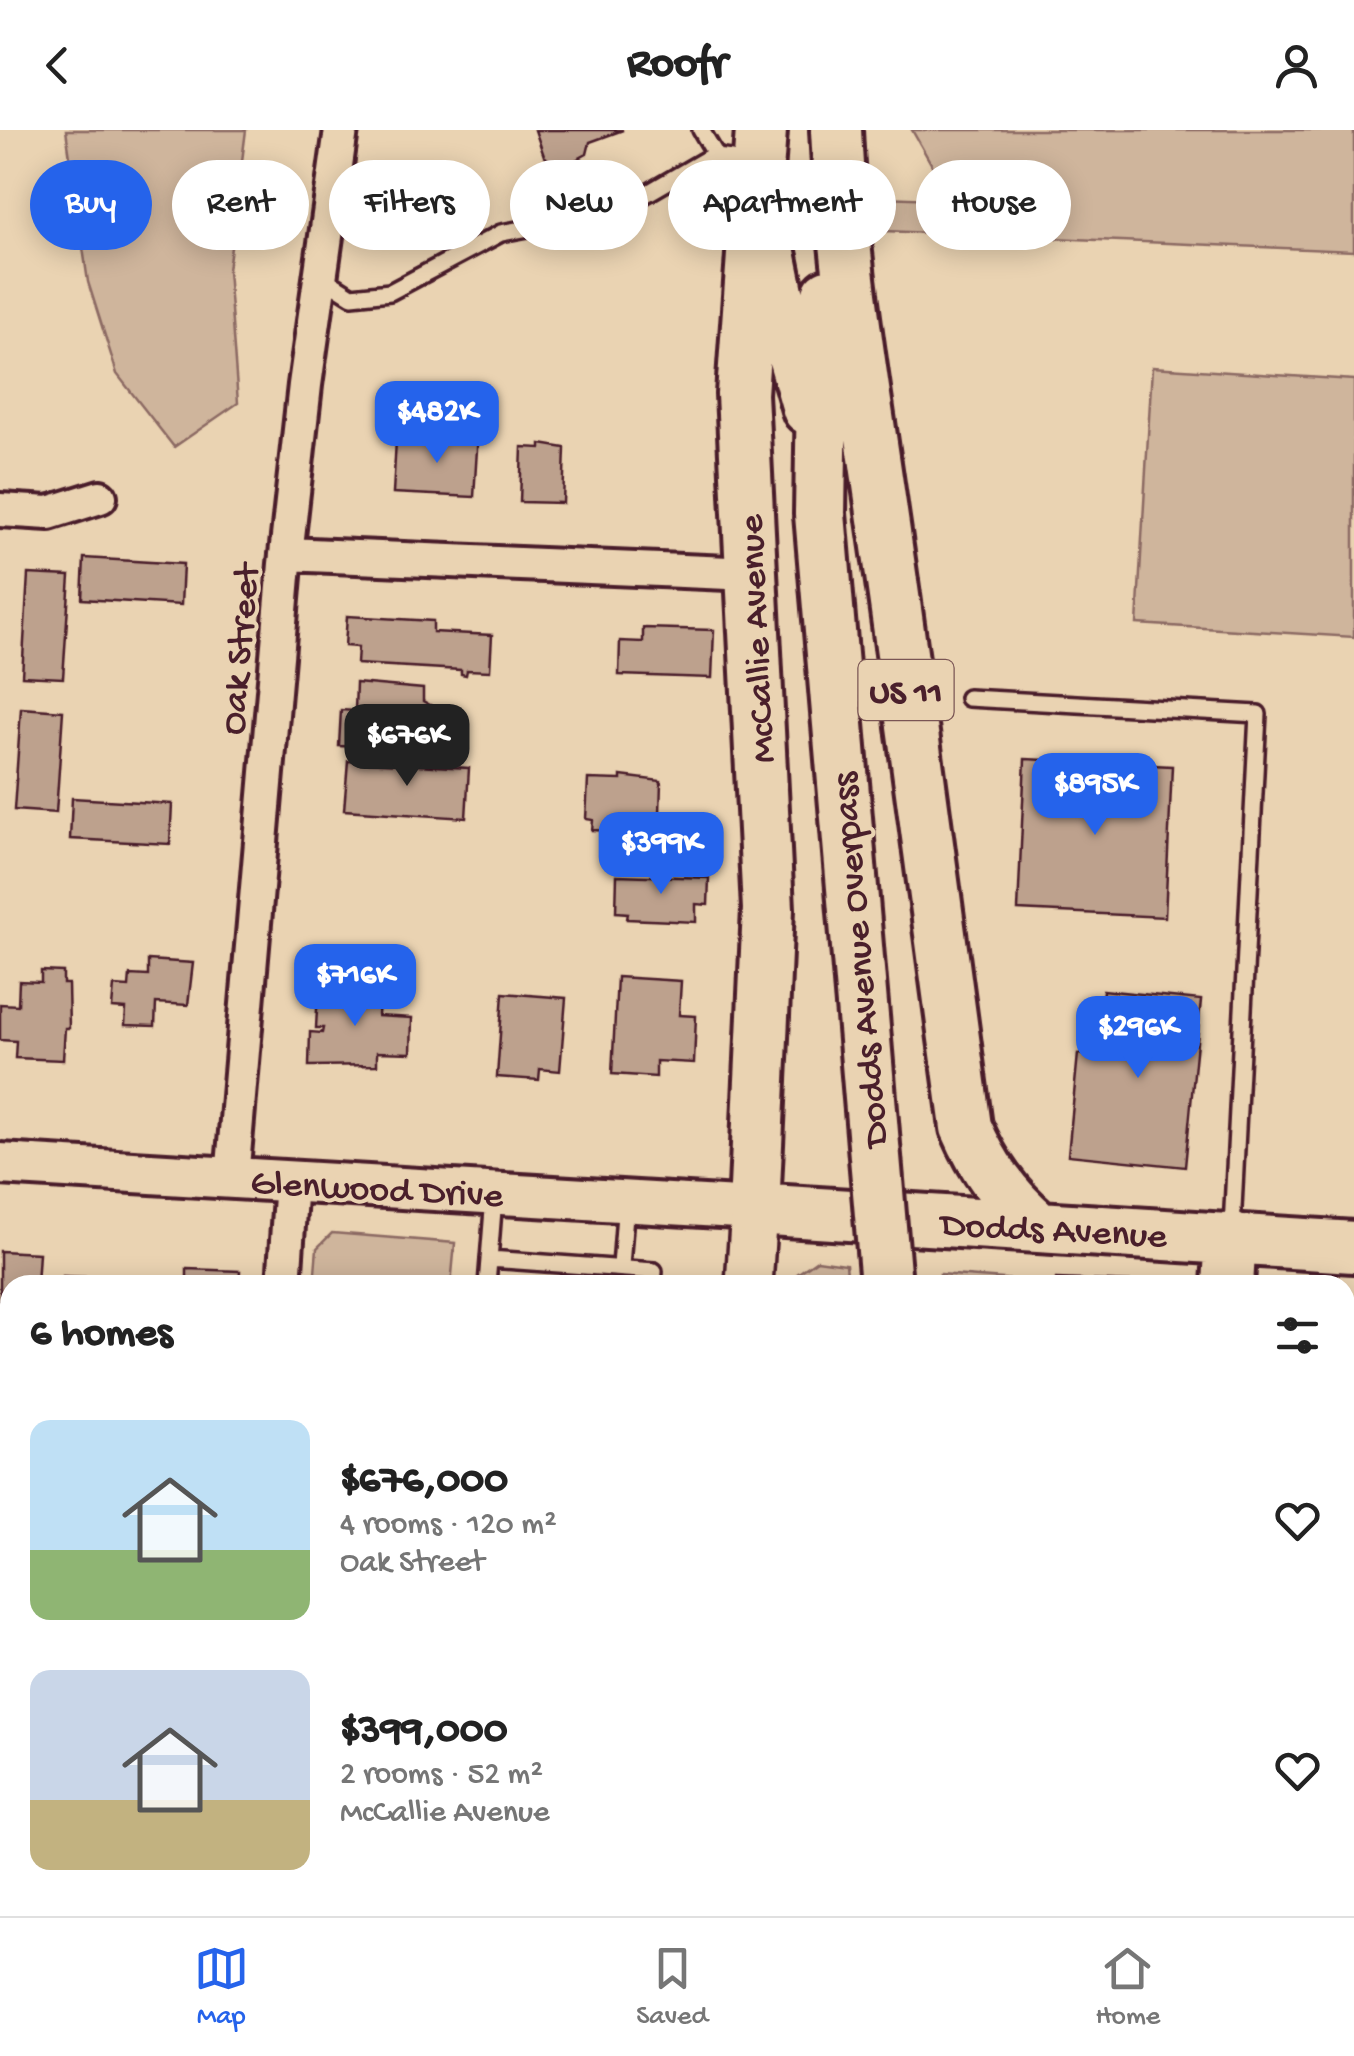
<!DOCTYPE html>
<html lang="en">
<head>
<meta charset="utf-8">
<style>
  :root { --surface:#fff; --page:#f6f6f6; --text:#222; --muted:#767676; --line:#e0e0e0; --accent:#2563eb }
  body { margin:0; font-family:"Gochi Hand",sans-serif; background:var(--page); color:var(--text); height:100vh; display:flex; flex-direction:column; font-size:38px; white-space:nowrap }
  * { box-sizing:border-box; margin:0 }
  p { font-size:32px; color:var(--muted) }
  .icon { flex:none; width:55px; height:55px; fill:none; stroke:currentColor; stroke-width:2; stroke-linecap:round; stroke-linejoin:round }
  .map { position:relative; flex:1; overflow:hidden }
  .drawer { position:absolute; left:0px; top:1145px; width:1355px; height:642px; display:flex; flex-direction:column; background:var(--surface); border-radius:30px 30px 0 0; box-shadow:0 5px 25px #0003 }
  .drawer>* { flex:none }
  .banner { position:absolute; left:30px; top:30px; width:1295px; height:90px; display:flex; gap:20px }
  .price { position:absolute; translate:-50% -85px; padding:0 22px; border-radius:20px; background:var(--accent); color:#fff; font-size:32px; line-height:65px; filter:drop-shadow(0 2px 5px #0008) }
  .price::after { content:''; position:absolute; left:50%; top:60px; width:30px; height:22px; margin-left:-15px; background:inherit; clip-path:polygon(0 0,100% 0,50% 100%) }
  .price.current { background:#222; color:#fff }
  ul { padding:0; list-style:none }
  li { display:flex; align-items:center; gap:30px; height:250px; padding:0 30px }
  li span { display:grid; place-items:center; flex:none; width:280px; height:200px; border-radius:20px; color:#555 }
  li>.icon { margin-inline-start:auto }
  span .icon { width:120px; height:120px; fill:#fffc; stroke-width:1 }
  li b { font-size:42px }
  h2 { display:flex; justify-content:space-between; align-items:center; height:120px; padding:0 30px; font-size:42px }
  .tag { padding:0 35px; border-radius:45px; background:var(--surface); box-shadow:0 5px 25px #0003; font-size:35px; line-height:90px }
  .tag.current { background:var(--accent); color:#fff }
  header { display:flex; justify-content:space-between; align-items:center; height:130px; padding:0 30px; background:var(--surface); font-size:45px; font-weight:700 }
  .tab-bar { display:flex; justify-content:space-around; align-items:center; height:140px; border-top:2px solid var(--line); background:var(--surface); font-size:28px; color:var(--muted) }
  .tab-bar a { display:grid; justify-items:center; gap:5px }
  .tab-bar .current { color:var(--accent) }
  .map>svg:first-child { display:block }
  .green { fill:#cfb59c; stroke:#8c6a64; stroke-width:2.5 }
  .building { fill:#bda18d; stroke:#4a1f2b; stroke-width:2.5 }
  .lines { fill:none; stroke-linecap:round; stroke-linejoin:round }
  .service-casing { stroke:#4a1f2b; stroke-width:22 }
  .minor-casing { stroke:#4a1f2b; stroke-width:40 }
  .tertiary-casing { stroke:#4a1f2b; stroke-width:48 }
  .secondary-casing { stroke:#4a1f2b; stroke-width:52 }
  .primary-casing { stroke:#4a1f2b; stroke-width:58 }
  .service { stroke:#ead3b2; stroke-width:15 }
  .minor { stroke:#ead3b2; stroke-width:32 }
  .tertiary { stroke:#ead3b2; stroke-width:40 }
  .secondary { stroke:#ead3b2; stroke-width:45 }
  .primary { stroke:#ead3b2; stroke-width:50 }
  .primary-bridge-casing { stroke:#4a1f2b; stroke-width:58; stroke-linecap:butt }
  .primary-bridge { stroke:#ead3b2; stroke-width:50 }
  .labels { text-anchor:middle; stroke-width:8; stroke-linejoin:round; paint-order:stroke }
  .shield { fill:#ead3b2; stroke:#7a5554; stroke-width:2.5 }
  .shield-label { font-size:35px; font-weight:bold; fill:#4a1f2b }
  .street-label { font-size:38px; fill:#4a1f2b; stroke:#ead3b2 }
</style>
</head>
<body>
<header><svg class="icon" aria-label="back" viewBox="0 0 24 24"><path d="M15 5l-7 7 7 7"/></svg>Roofr<svg class="icon" aria-label="person" viewBox="0 0 24 24"><circle cx="12" cy="8" r="4"/><path d="M4 21q1-7 8-7t8 7"/></svg></header>
<div class="map">
<svg width="1354" height="1786" viewBox="0 0 1354 1786">
  <rect width="100%" height="100%" fill="#ead3b2"/>
  <filter id="ink" filterUnits="userSpaceOnUse"><feTurbulence type="fractalNoise" baseFrequency=".01" numOctaves="2"/><feDisplacementMap in="SourceGraphic" scale="20" xChannelSelector="R" yChannelSelector="G"/><feConvolveMatrix kernelMatrix="1 2 1 2 8 2 1 2 1" color-interpolation-filters="sRGB"/></filter>
  <g filter="url(#ink)">
    <!-- green -->
    <path class="green" d="M66 0H246L228 140 238 273 174 317 117 244 88 152Z
      M912 0H1354V121L885 101 884 67 960 70 933 37Z
      M1152 237 1354 250V507L1137 494Z
      M332 1103 455 1113 451 1155H314L317 1118Z
      M817 1130 846 1134 848 1155H792L797 1144Z
      M940 1144 1053 1153 942 1155Z
      M828 1778H1083L1090 1786H824Z"/>
    <!-- building -->
    <path class="building" d="M535 0H623L590 12 587 24 570 33 556 35 544 26Z
      M447 301 478 303 474 367 393 363 396 310H446Z
      M541 314 565 318 563 373 520 372 522 317 541 318Z
      M84 428 183 434 181 475 82 469Z
      M28 444 70 446 63 548 22 546Z
      M347 486 433 491V502L492 505 490 541 467 540 466 545 461 544V540L357 534 358 517 345 516Z
      M643 498 714 500 712 548 619 545 620 511 643 512Z
      M356 553 423 559V571L437 579 435 621 339 616 341 580 355 581Z
      M21 578 63 581 56 683 14 680Z
      M1025 629 1172 636 1165 787 1018 780Z
      M348 631 469 638 466 688 344 680Z
      M621 646 661 651 660 684H654L653 703 592 700 593 690 586 689 588 649 621 650Z
      M72 668 172 674 170 714 70 709Z
      M617 745 709 748 708 775 696 774V792L627 789 628 783 616 782Z
      M148 830 193 833 188 875 156 873 155 896 125 895 126 879 112 878 114 856 129 857 130 845 148 846Z
      M41 841 63 842V854H68L69 898H65L63 930 15 928 16 911 0 910V874L18 875 19 851 41 852Z
      M617 847 681 851 679 885 696 886 694 933 656 931V947L612 944Z
      M326 853 365 854V869H379L378 886 412 888 411 923 377 922V935L309 936 310 902 322 903 323 898H316L318 860H326Z
      M1103 860 1201 870 1185 1037 1068 1025 1078 924 1096 926Z
      M503 863 566 868 560 941 540 939 539 950 497 947Z
      M0 1121 39 1123 37 1155H10V1220H0Z
      M187 1139 240 1141 239 1155H187Z
      M63 1146 109 1148 108 1155H62Z
      M1056 1149 1188 1154V1155H1055Z
      M1345 1492 1354 1493V1541L1345 1540Z
      M1345 1562 1354 1563 1353 1617 1345 1616Z
      M1345 1635 1351 1636 1347 1685H1345Z
      M320 1778H419L418 1786Z"/>
    <g class="lines">
      <defs>
        <path id="service" d="M701 0 717 27 751 32
          M322 147 352 166 390 162 501 103 615 82 715 24
          M968 568 1258 584 1232 1098
          M489 1129 654 1141 653 1155
          M621 1136 626 1071
          M487 1155 494 1067
          M1345 1388H1354"/>
        <path id="minor" d="M0 380 49 383 100 367
          M286 424 752 444
          M232 1048 285 434 305 255 341 0
          M284 1155 291 1051
          M241 1786 242 1778"/>
        <path id="tertiary" d="M0 1034 754 1079"/>
        <path id="secondary" d="M749 1155 754 1079
          M703 1786V1778
          M774 1786 778 1778"/>
        <path id="primary" d="M761 0 742 264 768 779 754 1079 1354 1117
          M836 0C842 129 864 255 882 382 912 587 938 792 966 997 983 1037 1005 1068 1038 1096
          M770 123 786 201 808 279
          M820 384 822 257 828 165
          M1228 1155 1231 1107
          M1138 1778 1145 1786
          M1195 1786 1196 1778"/>
      </defs>
      <!-- service casing -->
      <use href="#service" class="service-casing"/>
      <!-- minor casing -->
      <use href="#minor" class="minor-casing"/>
      <!-- tertiary casing -->
      <use href="#tertiary" class="tertiary-casing"/>
      <!-- secondary casing -->
      <use href="#secondary" class="secondary-casing"/>
      <!-- primary casing -->
      <use href="#primary" class="primary-casing"/>
      <!-- service -->
      <use href="#service" class="service"/>
      <!-- minor -->
      <use href="#minor" class="minor"/>
      <!-- tertiary -->
      <use href="#tertiary" class="tertiary"/>
      <!-- secondary -->
      <use href="#secondary" class="secondary"/>
      <!-- primary -->
      <use href="#primary" class="primary"/>
      <defs>
        <path id="primary-bridge" d="M820 384 886 1155"/>
      </defs>
      <!-- primary-bridge casing -->
      <use href="#primary-bridge" class="primary-bridge-casing"/>
      <!-- primary-bridge -->
      <use href="#primary-bridge" class="primary-bridge"/>
    </g>
  </g>
  <g class="labels">
    <!-- shield labels -->
    <rect class="shield" x="858.5" y="530" width="95" height="60" rx="8"/>
    <g class="shield-label">
      <text x="906" y="572">US 11</text>
    </g>
    <!-- street labels -->
    <g class="street-label">
      <text transform="translate(754 509) rotate(-93)" y="13">McCallie Avenue</text>
      <text transform="translate(237 519) rotate(-85)" y="13">Oak Street</text>
      <text transform="translate(857 830) rotate(-95)" y="13">Dodds Avenue Overpass</text>
      <text transform="translate(377 1056) rotate(3)" y="13">Glenwood Drive</text>
      <text transform="translate(1054 1097) rotate(3)" y="13">Dodds Avenue</text>
    </g>
  </g>
</svg>
<b class="price" style="left:437px;top:336px">$482K</b>
<b class="price current" style="left:407px;top:659px">$676K</b>
<b class="price" style="left:1095px;top:708px">$895K</b>
<b class="price" style="left:661px;top:767px">$399K</b>
<b class="price" style="left:355px;top:899px">$716K</b>
<b class="price" style="left:1138px;top:951px">$296K</b>
<div class="banner">
<a class="tag current">Buy</a>
<a class="tag">Rent</a>
<a class="tag">Filters</a>
<a class="tag">New</a>
<a class="tag">Apartment</a>
<a class="tag">House</a>
</div>
<section class="drawer">
<h2>6 homes<svg class="icon" aria-label="filters" viewBox="0 0 24 24"><path d="M4 7h16M4 17h16"/><circle cx="9" cy="7" r="2"/><circle cx="15" cy="17" r="2"/></svg></h2>
<ul>
<li><span style="background:linear-gradient(#bfe0f5 65%,#8fb573 0)"><svg class="icon" aria-label="home" viewBox="0 0 24 24"><path d="M3 11l9-7 9 7M6 9v11h12V9"/></svg></span><div><b>$676,000</b><p>4 rooms · 120 m²</p><p>Oak Street</p></div><svg class="icon" aria-label="heart" viewBox="0 0 24 24"><path d="M12 20l-8-8c-3-5 5-10 8-4 3-6 11-1 8 4z"/></svg></li>
<li><span style="background:linear-gradient(#c9d6e8 65%,#c2b280 0)"><svg class="icon" aria-label="home" viewBox="0 0 24 24"><path d="M3 11l9-7 9 7M6 9v11h12V9"/></svg></span><div><b>$399,000</b><p>2 rooms · 52 m²</p><p>McCallie Avenue</p></div><svg class="icon" aria-label="heart" viewBox="0 0 24 24"><path d="M12 20l-8-8c-3-5 5-10 8-4 3-6 11-1 8 4z"/></svg></li>
</ul>
</section>
</div>
<nav class="tab-bar">
<a class="current"><svg class="icon" aria-label="map" viewBox="0 0 24 24"><path d="M3 6l6-2 6 2 6-2v14l-6 2-6-2-6 2zM9 4v14M15 6v14"/></svg>Map</a>
<a><svg class="icon" aria-label="saved" viewBox="0 0 24 24"><path d="M7 4h10v16l-5-4-5 4z"/></svg>Saved</a>
<a><svg class="icon" aria-label="home" viewBox="0 0 24 24"><path d="M3 11l9-7 9 7M6 9v11h12V9"/></svg>Home</a>
</nav>
</body>
</html>
